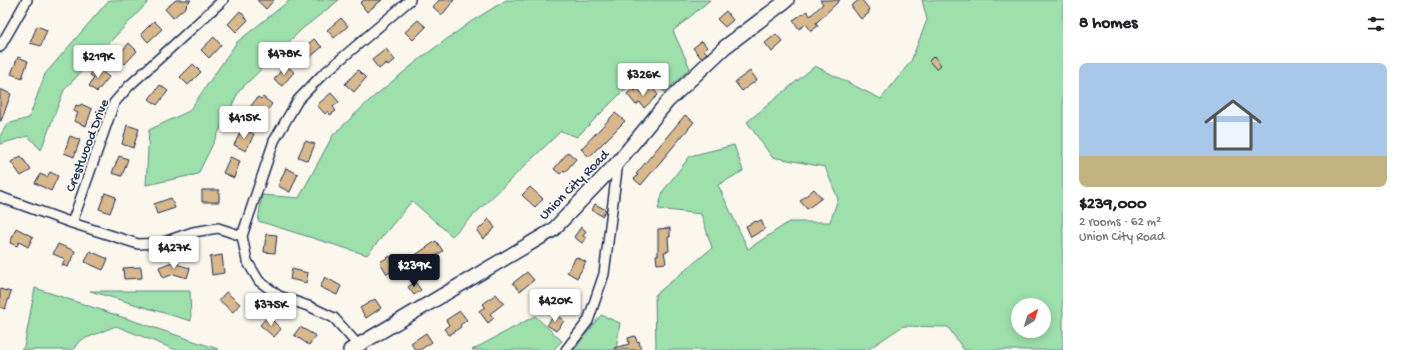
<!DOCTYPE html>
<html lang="en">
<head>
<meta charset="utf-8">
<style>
  :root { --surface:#fff; --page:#f2f2f2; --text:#202124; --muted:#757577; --accent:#111827 }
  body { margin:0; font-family:"Gochi Hand",sans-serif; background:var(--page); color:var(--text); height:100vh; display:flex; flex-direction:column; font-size:15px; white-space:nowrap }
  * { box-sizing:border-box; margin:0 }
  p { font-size:13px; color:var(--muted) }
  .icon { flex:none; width:22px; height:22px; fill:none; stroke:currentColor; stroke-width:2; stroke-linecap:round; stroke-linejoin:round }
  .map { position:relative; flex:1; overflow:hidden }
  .details { display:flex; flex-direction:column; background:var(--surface); width:340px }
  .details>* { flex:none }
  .needle { width:26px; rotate:38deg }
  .controls { position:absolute; left:1011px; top:298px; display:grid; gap:8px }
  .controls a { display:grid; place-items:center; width:40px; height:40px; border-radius:50%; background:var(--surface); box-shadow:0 2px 10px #0003; font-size:20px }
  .price { position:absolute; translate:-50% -34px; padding:0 9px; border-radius:4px; background:#fff; color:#222; font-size:13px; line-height:26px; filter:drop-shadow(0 1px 2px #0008) }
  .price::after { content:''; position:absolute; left:50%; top:24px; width:12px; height:9px; margin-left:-6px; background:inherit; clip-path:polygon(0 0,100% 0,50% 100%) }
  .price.selected { background:var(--accent); color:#fff }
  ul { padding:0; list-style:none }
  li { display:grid; align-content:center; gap:8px; height:212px; padding:0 16px }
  li span { display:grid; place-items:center; height:124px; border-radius:8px; color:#555 }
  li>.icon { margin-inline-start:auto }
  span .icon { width:72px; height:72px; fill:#fffc; stroke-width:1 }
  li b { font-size:17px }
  h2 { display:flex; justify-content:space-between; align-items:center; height:48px; padding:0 16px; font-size:17px }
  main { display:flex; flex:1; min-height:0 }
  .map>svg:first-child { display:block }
  .green { fill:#9de0ab; stroke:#5c8884; fill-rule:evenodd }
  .building { fill:#d9b88b; stroke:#1b2f5e }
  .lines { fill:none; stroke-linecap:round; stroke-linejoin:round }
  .street-casing { stroke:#1b2f5e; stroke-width:12 }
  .secondary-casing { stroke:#1b2f5e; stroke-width:16 }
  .street { stroke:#fbf7ec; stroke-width:9 }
  .secondary { stroke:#fbf7ec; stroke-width:13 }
  .labels { text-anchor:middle; stroke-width:3.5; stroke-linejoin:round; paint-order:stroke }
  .street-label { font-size:14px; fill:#1b2f5e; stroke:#fbf7ec }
</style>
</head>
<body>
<main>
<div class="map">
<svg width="1063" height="350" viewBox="0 0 1063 350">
  <rect width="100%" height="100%" fill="#fbf7ec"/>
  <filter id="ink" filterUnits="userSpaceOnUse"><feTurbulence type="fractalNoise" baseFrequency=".025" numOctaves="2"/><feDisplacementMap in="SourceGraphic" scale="8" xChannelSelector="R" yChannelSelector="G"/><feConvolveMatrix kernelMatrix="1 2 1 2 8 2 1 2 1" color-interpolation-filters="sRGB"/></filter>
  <g filter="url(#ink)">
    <!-- green -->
    <path class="green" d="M109 0H150L64 90 41 150 28 136 0 144V136L7 124 29 118 45 74Z
      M290 0H339L302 29 239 91 198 174 146 185 149 130 189 111 237 42Z
      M506 0H710L673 31 690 68 665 92 640 74 577 137 561 131 452 236 412 201 367 255 258 221 262 195 299 198 333 135 371 99 422 57 472 21Z
      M922 0H1063V350H964L948 327 903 326 867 350H656L655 295 712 248 701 214 658 209 663 191 690 156 734 145 743 171 718 185 748 249 789 222H830L838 199 825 167 772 157 747 122 815 66 881 99 911 61 927 20ZM1018 305H1044V331H1018Z
      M35 288 218 349V350H176L116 326 79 341 73 350H21L24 347Z
      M90 291H190L191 321Z
      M601 315 620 323 616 350H574Z
      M535 316 562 341 553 350H472Z"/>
    <!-- building -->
    <path class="building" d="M176 0H191L186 5 187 6 173 18 165 9Z
      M257 0H274L266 9Z
      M364 0H382L367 12 360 3Z
      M439 0H454L442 15 433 7Z
      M820 0H840L816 23 818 26 811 31 806 24 799 29 793 20 807 11 810 16 823 4Z
      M859 0H862L870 10 868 11 869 13 861 19 851 6Z
      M240 11 248 20 236 32 228 24Z
      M726 11 733 20 725 27 717 19Z
      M341 18 348 26 334 38 327 30Z
      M418 20 426 27 413 40 405 32Z
      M154 21 162 29 148 42 141 34Z
      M37 26 47 30 41 46 30 43Z
      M776 34 783 42 772 52 765 43Z
      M214 37 221 45 209 58 201 50Z
      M314 39 322 47 308 59 301 50Z
      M702 41 707 47 704 50 707 53 701 58 693 48Z
      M129 43 137 51 125 64 117 57Z
      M386 49 395 60 388 66 386 63 379 69 372 60Z
      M934 56 941 65 936 69 929 61Z
      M18 57 28 61 22 78 11 74Z
      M193 64 201 72 188 85 180 77Z
      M285 65 294 72 282 86 274 80Z
      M96 67 109 77 97 92 89 86 94 78 90 75Z
      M358 70 366 78 354 92 345 84Z
      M750 71 757 80 742 91 735 82Z
      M160 85 168 91 157 105 149 99Z
      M652 87 658 95 644 108 640 102 636 105 627 94 633 89 635 91 638 88 643 94Z
      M0 89 11 94 1 121H0Z
      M331 93 339 102 333 107 336 111 330 115 328 111 325 114 317 105Z
      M258 97 261 99 263 97 272 104 261 119 252 112 253 110 250 107Z
      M81 104 92 109 86 126 74 121 78 113 74 111 76 105 80 106Z
      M615 113 625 121 589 157 581 149Z
      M685 115 694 122 641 185 634 179 638 175 636 174Z
      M127 125 139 129 133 148 122 144Z
      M242 129 254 134 246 151 234 145Z
      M70 136 80 140 74 157 64 153Z
      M305 141 315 144 308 161 298 157Z
      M568 152 576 159 565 172 564 170 560 174 554 169Z
      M21 156 31 170 21 176 11 162Z
      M119 156 128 159 122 176 112 173Z
      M230 157 240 161 234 178 223 173Z
      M286 168 298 174 290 192 278 186Z
      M50 172 58 176 51 191 35 183 40 174 47 177Z
      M530 187 543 199 535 207 522 195Z
      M814 189 822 198 807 209 800 201Z
      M202 190H219V202H202Z
      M105 193 116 197 110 213 99 209Z
      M171 198 175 208 157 214 154 204Z
      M595 204 606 210 602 216 592 210Z
      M489 219 495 228 483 239 477 231Z
      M761 220 765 229 751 237 746 226 756 221 757 222Z
      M581 227 586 231 583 236 586 238 582 243 574 237Z
      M16 228 33 237 28 247 19 242 17 246 10 243Z
      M670 228V237H668L669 251 664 252 666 263 657 264 656 255H658V229Z
      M266 234 277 235 275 253 264 252Z
      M436 241 443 251 420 266 414 256Z
      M58 244 75 251 68 267 62 265 65 259 53 254Z
      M90 251 108 259 103 270 85 262Z
      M222 255 224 273 212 275 210 257Z
      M390 256 397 268 387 274 380 262Z
      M576 257 586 262 577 278 567 272Z
      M175 261 176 264 190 268 187 278 174 274 163 278 159 267Z
      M141 267 142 278 124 279 123 268Z
      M292 269 308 273 306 283 290 279Z
      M527 272 534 280 520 291 513 283Z
      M325 277 341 286 337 295 320 287Z
      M415 282 421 290 414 295 408 287Z
      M0 289 11 292 5 309 0 307Z
      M226 292 240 304 233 312 219 300Z
      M496 294 504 303 490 314 494 318 488 323 479 311 485 307 483 304Z
      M375 299 381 308 366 318 360 308Z
      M460 311 467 320 460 325 461 327 449 335 444 329 449 325 446 320Z
      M555 314 564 321 556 331 547 325Z
      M268 316 281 329 274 337 260 325Z
      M300 327 316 336 309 345 294 335Z
      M426 333 432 342 420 350H415L411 343Z
      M635 336 637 342 639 341 641 350H615L614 348 629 344 628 338Z"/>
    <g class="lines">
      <defs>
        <path id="street" d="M0 47 27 0
          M0 197 72 223 138 244 161 243 193 232 218 228 242 236
          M72 223 114 103 129 86 223 0
          M358 345 334 318 311 307 279 296 259 281 247 261 242 236 274 141 298 100 321 76 410 0
          M566 350 588 321 604 274 618 162"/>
        <path id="secondary" d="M350 350 553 230 618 162 668 101 725 47 787 0"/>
      </defs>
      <!-- street casing -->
      <use href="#street" class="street-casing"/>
      <!-- secondary casing -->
      <use href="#secondary" class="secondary-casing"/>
      <!-- street -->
      <use href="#street" class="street"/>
      <!-- secondary -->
      <use href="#secondary" class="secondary"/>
    </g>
  </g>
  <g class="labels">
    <!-- street labels -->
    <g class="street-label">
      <text transform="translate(86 145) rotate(-69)" y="5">Crestwood Drive</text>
      <text transform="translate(573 184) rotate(-45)" y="5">Union City Road</text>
    </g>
  </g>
</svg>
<div class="controls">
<a><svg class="needle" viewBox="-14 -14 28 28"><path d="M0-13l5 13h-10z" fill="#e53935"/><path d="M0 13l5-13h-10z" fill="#757577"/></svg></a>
</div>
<b class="price" style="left:284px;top:76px">$478K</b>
<b class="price" style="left:98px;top:79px">$219K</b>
<b class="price" style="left:643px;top:97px">$326K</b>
<b class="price" style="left:244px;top:140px">$415K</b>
<b class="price" style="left:174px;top:270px">$427K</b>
<b class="price selected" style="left:414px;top:288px">$239K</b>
<b class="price" style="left:555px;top:323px">$420K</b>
<b class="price" style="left:271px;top:327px">$375K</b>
</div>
<section class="details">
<h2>8 homes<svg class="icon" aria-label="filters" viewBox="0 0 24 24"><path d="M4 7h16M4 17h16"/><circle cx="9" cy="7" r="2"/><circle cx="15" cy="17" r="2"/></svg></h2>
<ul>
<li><span style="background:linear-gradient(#a9c7e8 75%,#c2b280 0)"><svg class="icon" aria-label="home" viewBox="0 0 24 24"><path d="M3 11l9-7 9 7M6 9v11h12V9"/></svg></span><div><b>$239,000</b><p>2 rooms · 62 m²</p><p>Union City Road</p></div></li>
</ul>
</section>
</main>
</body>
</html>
